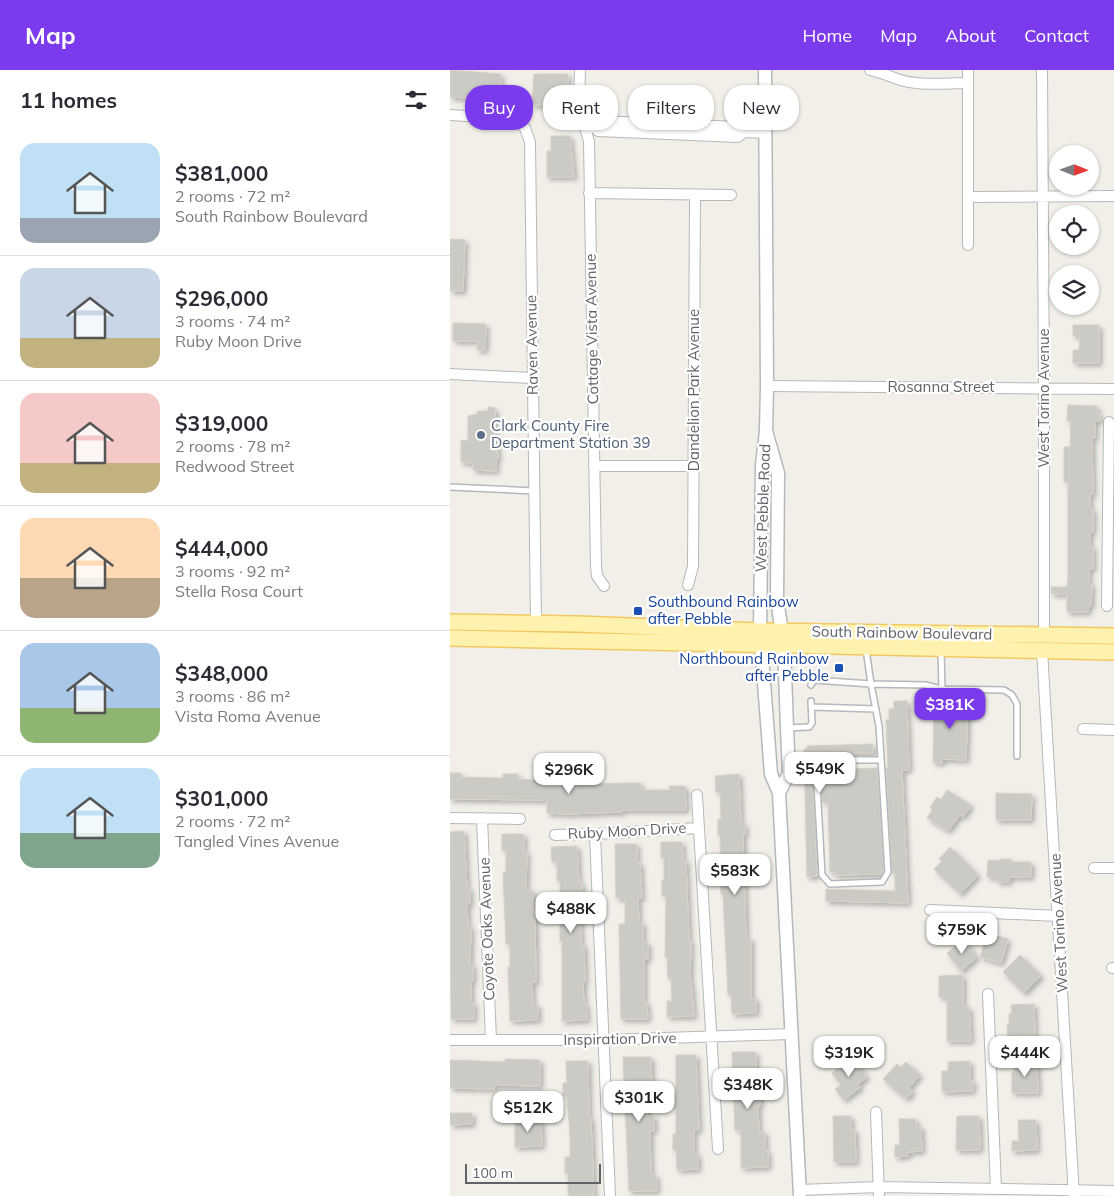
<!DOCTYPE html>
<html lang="en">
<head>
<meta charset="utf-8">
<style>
  :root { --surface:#fff; --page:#f7f7f7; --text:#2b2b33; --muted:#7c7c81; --line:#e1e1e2; --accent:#7c3aed }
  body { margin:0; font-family:Mulish,sans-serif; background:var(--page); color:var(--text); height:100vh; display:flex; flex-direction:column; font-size:19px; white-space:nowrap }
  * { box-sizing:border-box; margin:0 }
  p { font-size:16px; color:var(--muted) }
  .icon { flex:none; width:28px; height:28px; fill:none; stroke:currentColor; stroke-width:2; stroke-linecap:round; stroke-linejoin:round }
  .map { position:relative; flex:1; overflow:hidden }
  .panel { display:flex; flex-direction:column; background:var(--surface); width:450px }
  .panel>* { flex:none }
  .guide { position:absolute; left:15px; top:15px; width:475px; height:45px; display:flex; gap:10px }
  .needle { width:32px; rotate:91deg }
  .buttons { position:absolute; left:599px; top:75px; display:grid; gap:10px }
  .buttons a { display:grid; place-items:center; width:50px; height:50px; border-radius:50%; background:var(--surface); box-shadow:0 1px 4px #0004; font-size:25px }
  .scale { position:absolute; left:15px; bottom:12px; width:136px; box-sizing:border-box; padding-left:5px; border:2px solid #5f6368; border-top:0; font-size:14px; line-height:18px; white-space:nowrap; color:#5f6368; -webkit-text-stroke:4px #fff; paint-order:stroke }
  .price { position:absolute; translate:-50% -42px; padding:0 11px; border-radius:10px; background:#fff; color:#222; font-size:16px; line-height:32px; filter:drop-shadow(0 1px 2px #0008) }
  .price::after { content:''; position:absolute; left:50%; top:30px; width:15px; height:11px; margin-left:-8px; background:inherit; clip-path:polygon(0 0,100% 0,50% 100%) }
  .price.current { background:var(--accent); color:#fff }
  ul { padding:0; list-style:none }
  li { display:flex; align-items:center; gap:15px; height:125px; padding:0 20px }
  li+li { border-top:1px solid var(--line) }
  li span { display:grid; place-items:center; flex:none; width:140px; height:100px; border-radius:15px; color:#555 }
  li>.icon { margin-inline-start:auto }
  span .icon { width:60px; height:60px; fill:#fffc; stroke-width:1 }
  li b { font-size:21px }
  h2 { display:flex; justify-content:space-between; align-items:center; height:60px; padding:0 20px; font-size:21px }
  .chip { padding:0 18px; border-radius:20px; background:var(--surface); box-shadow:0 1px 4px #0004; font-size:18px; line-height:45px }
  .chip.current { background:var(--accent); color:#fff }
  header { display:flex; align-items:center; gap:30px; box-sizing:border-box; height:70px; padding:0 25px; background:var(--accent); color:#fff }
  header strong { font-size:24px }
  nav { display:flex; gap:28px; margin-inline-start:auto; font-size:18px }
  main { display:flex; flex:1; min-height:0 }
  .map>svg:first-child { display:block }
  .building { fill:#cccac5; stroke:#d6d1c6; filter:url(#shadow) }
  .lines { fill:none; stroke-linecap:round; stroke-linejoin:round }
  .service-casing { stroke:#b5b8bc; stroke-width:8 }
  .minor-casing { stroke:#b5b8bc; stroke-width:12 }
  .tertiary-casing { stroke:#b5b8bc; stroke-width:15 }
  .primary-casing { stroke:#f2c960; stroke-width:18 }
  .service { stroke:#fff; stroke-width:5 }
  .minor { stroke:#fff; stroke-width:10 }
  .tertiary { stroke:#fff; stroke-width:12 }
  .primary { stroke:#fff2af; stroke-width:15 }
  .service-dot { fill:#5c6f8a; stroke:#fff; stroke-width:2 }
  .transit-dot { fill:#1a4fb4; stroke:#fff; stroke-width:2 }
  .labels { text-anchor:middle; stroke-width:4.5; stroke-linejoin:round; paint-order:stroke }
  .street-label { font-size:15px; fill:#5f6368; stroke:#fff }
  .service-label { font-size:15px; fill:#4e5e75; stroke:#fff; text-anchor:start }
  .transit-label { font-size:15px; fill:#164399; stroke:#fff; text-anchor:start }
</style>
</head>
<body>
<header>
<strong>Map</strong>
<nav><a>Home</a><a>Map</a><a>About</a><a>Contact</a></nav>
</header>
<main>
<section class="panel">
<h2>11 homes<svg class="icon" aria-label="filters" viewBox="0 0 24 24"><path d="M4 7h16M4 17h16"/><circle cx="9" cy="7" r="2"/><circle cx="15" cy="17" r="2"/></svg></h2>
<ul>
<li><span style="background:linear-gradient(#bfe0f5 75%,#9aa5b1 0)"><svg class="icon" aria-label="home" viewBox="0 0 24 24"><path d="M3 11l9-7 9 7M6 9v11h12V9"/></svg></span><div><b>$381,000</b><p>2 rooms · 72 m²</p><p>South Rainbow Boulevard</p></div></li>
<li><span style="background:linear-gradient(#c9d6e8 70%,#c2b280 0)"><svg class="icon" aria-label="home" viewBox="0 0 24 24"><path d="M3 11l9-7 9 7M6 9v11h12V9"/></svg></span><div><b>$296,000</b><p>3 rooms · 74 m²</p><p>Ruby Moon Drive</p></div></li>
<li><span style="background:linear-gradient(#f6c9c9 70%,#c2b280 0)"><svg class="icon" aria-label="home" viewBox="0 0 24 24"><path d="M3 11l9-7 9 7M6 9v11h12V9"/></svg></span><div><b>$319,000</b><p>2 rooms · 78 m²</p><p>Redwood Street</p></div></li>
<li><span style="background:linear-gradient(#ffd9b3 60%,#b9a48a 0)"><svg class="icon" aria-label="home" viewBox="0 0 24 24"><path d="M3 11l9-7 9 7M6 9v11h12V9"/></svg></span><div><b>$444,000</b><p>3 rooms · 92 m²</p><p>Stella Rosa Court</p></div></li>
<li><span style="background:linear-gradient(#a9c7e8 65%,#8fb573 0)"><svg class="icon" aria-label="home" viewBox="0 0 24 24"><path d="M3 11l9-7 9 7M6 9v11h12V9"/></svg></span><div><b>$348,000</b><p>3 rooms · 86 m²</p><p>Vista Roma Avenue</p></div></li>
<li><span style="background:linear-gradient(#bfe0f5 65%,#7fa58c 0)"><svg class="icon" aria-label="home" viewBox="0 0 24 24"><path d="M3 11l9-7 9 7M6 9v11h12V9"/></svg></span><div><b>$301,000</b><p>2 rooms · 72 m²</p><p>Tangled Vines Avenue</p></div></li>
</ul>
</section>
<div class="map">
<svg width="664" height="1126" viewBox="0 0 664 1126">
  <defs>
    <filter id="shadow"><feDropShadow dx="3" dy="3" stdDeviation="2.5" flood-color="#0004"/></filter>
  </defs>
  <rect width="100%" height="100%" fill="#f1efe8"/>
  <!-- building -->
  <path class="building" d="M0 0 51 4 50 26H39V23L22 22 21 28 0 27Z
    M84 4H118L117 34 92 33V35H82Z
    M101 66H120L124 107H97V81H101Z
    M0 169 15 170 13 221H0Z
    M3 253 36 254 35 280H27L28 271H3Z
    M623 255H649V293H623V280H629L630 266H623Z
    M618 335 647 336V344H650V351H645V368H642L643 424H640V439H643V462H640V477H643V499H639V514H642L641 536H638V542H617V524H602L601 517H617L618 508V412H614V377H620L621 351H617Z
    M38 337 45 338V375H47L48 389H46V401L23 400V393L11 392V370L18 371V346L27 344V341H38Z
    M496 627H508V634H518L516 690 492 689V693L483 692 484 633H495Z
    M444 631H457L459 700H452L458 833 376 831V819L445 821V803H442L436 698H438L436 650H439V639H444Z
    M423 674V683L364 684V692L362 696 367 806 357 807 354 679H357V676Z
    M427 698 434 801 432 804 386 805V802H380L378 732H372L371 705 379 704V700Z
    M0 703H11V707L53 708V704H68V709L90 710 89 717 172 713H191V720H220L219 716H235L236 740H172V742L116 744 97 743V730L0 729Z
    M289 704 291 754H295V765H293L296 869 301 868V929L306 928V943L282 944 281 925H278L273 824H271L270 765H268V749H271L270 722H266L265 706Z
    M497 720 521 735 513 747 510 745 498 761 477 748 483 739 480 738 487 727 491 730Z
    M546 723 582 724 581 750H546Z
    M14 761 17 818H20V834H17L18 857H21L20 895H23V911H21V933H24V949H1L0 762Z
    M52 764H74V782H77L76 820H83V840H85L86 912H82L83 935H88V950L60 951 58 897H60V874H56L53 802H56V780H52Z
    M211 772H232L233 791 236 790 239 871H241L240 911H241L244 946 217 947V931H222L221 908 218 909 217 887H215L216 826H212V810H214V788H211Z
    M165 774H187V793H190L192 828H188L189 853H193V873H198V889H194V933H197L198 949H171L169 854H175V828H166Z
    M127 776 129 813H132V829H130L131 875H134L135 912H133L134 934H136L137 950 112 951V871H110V811H107V792H102L101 777Z
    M500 777 528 805 510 824 484 799 492 791 489 789Z
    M550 789H561V792H581V807H559V812H547V807H537L538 790 550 791Z
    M537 863 558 869 551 893 530 887Z
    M514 869 527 887 511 901 497 883Z
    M570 885 591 906 574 923 553 902Z
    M513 905V937H519L521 971H497V927H489V906Z
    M584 934 585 965 558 966 557 955H559V944H562L561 935Z
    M282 982H306V1002H308V1020H310V1036H308L309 1062H315V1081H318V1097L291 1098V1060H285Z
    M226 985H246L249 1060H244V1084H248V1099L227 1100 226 1080H223V1064H226V1039H224L223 1024H226Z
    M173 987H201L202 1022H196L197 1046H204V1061H200L201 1105H206L207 1121H179Z
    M402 987 417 1007 408 1014 411 1017 394 1030 385 1019 391 1015 382 1003Z
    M55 989 90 990V1016L44 1015V1019L0 1018V990L55 992Z
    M116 991H138L139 1048H141L144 1126H119L118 1122V1103H115V1087H120V1065L117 1026H113V1013H117Z
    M520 991V1011H523V1021L492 1022V1001H498V992Z
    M456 992 470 1005 459 1018 463 1021 456 1029 433 1009 447 994 451 997Z
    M587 992 588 1023H562V1002H565L564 993Z
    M0 1043H22V1054L0 1055Z
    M383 1046H401V1060H405L406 1092H384Z
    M507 1046H529L530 1080H506Z
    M449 1049H466V1057L471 1056 472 1081 458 1082V1086L445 1087V1075H450Z
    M65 1050H91L92 1076 65 1077Z
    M568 1050H586L587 1080 562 1081V1071H569Z"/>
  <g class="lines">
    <defs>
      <path id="service" d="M0 417 84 421
        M416 579 421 614 475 615 492 619
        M491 581 492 619 554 620 562 625 567 634V686
        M361 615 364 610 421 614 429 656 438 802 432 812 380 814 372 805 366 696 372 690H431
        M362 637 426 639
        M337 658 359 657 362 653 361 631"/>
      <path id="minor" d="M130 0 129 38 139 71 146 497 147 506 154 516
        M420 0C432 2 442 8 454 11 475 16 497 13 518 13
        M592 0 594 318V565
        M0 45 65 49 75 58 80 72 86 554
        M136 56H143L148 61 288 67 294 62
        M143 56 149 51 288 57 294 62 315 63
        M139 123 281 125
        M518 127 664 126
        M518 175V0
        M0 304 82 308
        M317 316 664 319
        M144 396H244
        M238 515 243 496 245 125
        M657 536 659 352
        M592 580 624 1126
        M633 659 664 660
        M247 725 268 1079
        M0 748 70 749
        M32 748 41 970
        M145 764 160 1126
        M105 765 145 764 249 758
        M644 798H664
        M480 840 608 846
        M662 898H664
        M538 924 546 1119
        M0 970H153L340 964
        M426 1042 429 1126
        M350 1120 428 1117 664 1121"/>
      <path id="tertiary" d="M315 0 317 316 316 361 312 395 310 561 321 704 329 723 339 703 337 658 334 575 327 530 328 403 316 361
        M329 723 350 1126"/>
      <path id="primary" d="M0 552 128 554 310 561 664 566
        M0 568 664 582"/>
    </defs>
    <!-- service casing -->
    <use href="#service" class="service-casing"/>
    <!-- minor casing -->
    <use href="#minor" class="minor-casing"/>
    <!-- tertiary casing -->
    <use href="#tertiary" class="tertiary-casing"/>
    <!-- primary casing -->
    <use href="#primary" class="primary-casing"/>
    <!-- service -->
    <use href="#service" class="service"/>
    <!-- minor -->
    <use href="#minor" class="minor"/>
    <!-- tertiary -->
    <use href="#tertiary" class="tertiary"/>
    <!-- primary -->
    <use href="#primary" class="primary"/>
  </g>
  <!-- markers -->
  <circle class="service-dot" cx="31" cy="365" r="5"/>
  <g class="transit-dot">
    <rect x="183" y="536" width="10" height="10" rx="2.5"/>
    <rect x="384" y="593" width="10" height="10" rx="2.5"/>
  </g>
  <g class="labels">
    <!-- street labels -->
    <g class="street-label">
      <text transform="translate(142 259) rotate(-91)" y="5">Cottage Vista Avenue</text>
      <text transform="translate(82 275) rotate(-91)" y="5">Raven Avenue</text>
      <text x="491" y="322">Rosanna Street</text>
      <text transform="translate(244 320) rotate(-90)" y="5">Dandelion Park Avenue</text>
      <text transform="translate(594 328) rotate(-90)" y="5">West Torino Avenue</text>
      <text transform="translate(313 438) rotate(-88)" y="5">West Pebble Road</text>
      <text transform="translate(452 563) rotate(1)" y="5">South Rainbow Boulevard</text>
      <text transform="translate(177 761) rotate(-3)" y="5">Ruby Moon Drive</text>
      <text transform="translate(609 853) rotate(-93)" y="5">West Torino Avenue</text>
      <text transform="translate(37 859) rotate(-92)" y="5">Coyote Oaks Avenue</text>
      <text transform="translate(170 969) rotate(-1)" y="5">Inspiration Drive</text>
    </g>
    <!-- service labels -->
    <g class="service-label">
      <text x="41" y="361">Clark County Fire<tspan x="41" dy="17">Department Station 39</tspan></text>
    </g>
    <!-- transit labels -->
    <g class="transit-label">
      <text x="198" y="537">Southbound Rainbow<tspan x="198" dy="17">after Pebble</tspan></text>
      <text x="379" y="594" text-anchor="end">Northbound Rainbow<tspan x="379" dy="17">after Pebble</tspan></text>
    </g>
  </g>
</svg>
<div class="buttons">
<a><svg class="needle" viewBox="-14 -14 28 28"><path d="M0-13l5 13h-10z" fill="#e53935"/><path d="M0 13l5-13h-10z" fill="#7c7c81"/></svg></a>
<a><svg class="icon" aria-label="locate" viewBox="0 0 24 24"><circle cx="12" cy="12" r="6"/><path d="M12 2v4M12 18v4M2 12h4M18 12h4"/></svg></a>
<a><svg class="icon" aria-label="layers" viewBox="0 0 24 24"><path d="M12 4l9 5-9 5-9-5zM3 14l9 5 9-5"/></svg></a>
</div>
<div class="scale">100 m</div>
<b class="price current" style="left:500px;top:660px">$381K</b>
<b class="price" style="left:370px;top:724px">$549K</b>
<b class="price" style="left:119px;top:725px">$296K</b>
<b class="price" style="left:285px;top:826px">$583K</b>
<b class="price" style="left:121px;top:864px">$488K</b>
<b class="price" style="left:512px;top:885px">$759K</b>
<b class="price" style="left:399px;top:1008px">$319K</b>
<b class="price" style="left:575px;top:1008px">$444K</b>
<b class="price" style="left:298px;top:1040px">$348K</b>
<b class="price" style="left:189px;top:1053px">$301K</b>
<b class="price" style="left:78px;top:1063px">$512K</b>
<div class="guide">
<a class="chip current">Buy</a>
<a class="chip">Rent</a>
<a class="chip">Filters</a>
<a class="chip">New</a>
</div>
</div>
</main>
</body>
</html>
